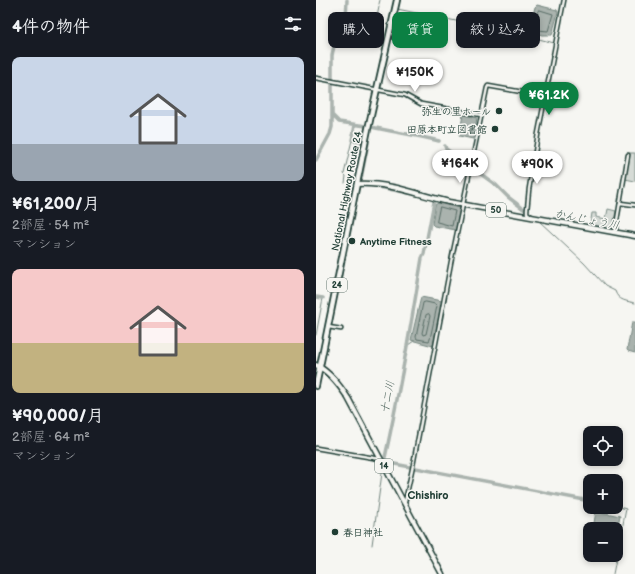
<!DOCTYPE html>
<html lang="ja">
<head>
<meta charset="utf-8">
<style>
  :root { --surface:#171b24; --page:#20242c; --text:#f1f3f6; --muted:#9ea1a6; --accent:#0b8043 }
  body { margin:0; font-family:"Balsamiq Sans","Klee One",sans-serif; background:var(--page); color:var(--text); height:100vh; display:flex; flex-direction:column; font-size:15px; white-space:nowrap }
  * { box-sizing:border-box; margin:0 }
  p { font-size:13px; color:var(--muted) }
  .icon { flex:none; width:22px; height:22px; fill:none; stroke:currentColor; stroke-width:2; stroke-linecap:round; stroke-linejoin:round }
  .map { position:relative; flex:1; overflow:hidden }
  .drawer { display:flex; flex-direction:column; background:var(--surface); width:316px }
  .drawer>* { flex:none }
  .guide { position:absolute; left:12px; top:12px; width:247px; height:36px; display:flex; gap:8px }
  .controls { position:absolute; left:267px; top:426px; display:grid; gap:8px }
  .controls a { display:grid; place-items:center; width:40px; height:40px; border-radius:8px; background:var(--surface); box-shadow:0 2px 6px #0003; font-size:20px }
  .price { position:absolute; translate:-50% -34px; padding:0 9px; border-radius:14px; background:#fff; color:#222; font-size:13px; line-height:26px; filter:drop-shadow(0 1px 2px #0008) }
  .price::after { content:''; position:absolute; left:50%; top:24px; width:12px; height:9px; margin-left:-6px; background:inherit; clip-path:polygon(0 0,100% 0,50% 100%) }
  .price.selected { background:var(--accent); color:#fff }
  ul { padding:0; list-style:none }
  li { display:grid; align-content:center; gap:8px; height:212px; padding:0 12px }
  li span { display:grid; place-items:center; height:124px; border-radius:8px; color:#555 }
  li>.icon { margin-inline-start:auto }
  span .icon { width:72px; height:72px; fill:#fffc; stroke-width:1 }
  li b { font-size:17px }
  h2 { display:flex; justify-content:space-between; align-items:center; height:48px; padding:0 12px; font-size:17px }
  .tag { padding:0 14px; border-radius:8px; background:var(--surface); box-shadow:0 2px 6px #0003; font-size:14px; line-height:36px }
  .tag.selected { background:var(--accent); color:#fff }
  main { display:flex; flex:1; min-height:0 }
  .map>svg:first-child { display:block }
  .green { fill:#d6dbd6; stroke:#7a8c85 }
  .water { fill:#aab3ae; stroke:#72847d }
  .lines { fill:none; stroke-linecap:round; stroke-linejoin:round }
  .shore { stroke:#576c65; stroke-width:1 }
  .stream { stroke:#72847d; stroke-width:1 }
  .river { stroke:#aab3ae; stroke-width:3.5 }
  .minor-casing { stroke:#1f3d34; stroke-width:5.5 }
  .major-casing { stroke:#1f3d34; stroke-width:7 }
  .highway-casing { stroke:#1f3d34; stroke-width:8 }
  .minor { stroke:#f6f6f2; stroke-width:2.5 }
  .major { stroke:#f6f6f2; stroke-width:4 }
  .highway { stroke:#f6f6f2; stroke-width:4.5 }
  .poi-dot { fill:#1f3d34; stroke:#f6f6f2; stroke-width:1.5 }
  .labels { text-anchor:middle; stroke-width:3; stroke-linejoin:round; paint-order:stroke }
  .shield { fill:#f6f6f2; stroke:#60746d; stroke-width:1 }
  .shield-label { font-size:9px; font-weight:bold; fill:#1f3d34 }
  .poi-label { font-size:10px; font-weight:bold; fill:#1f3d34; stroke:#f6f6f2; text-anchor:end }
  .street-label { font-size:10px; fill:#1f3d34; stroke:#f6f6f2 }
  .water-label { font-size:11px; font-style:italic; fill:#425a52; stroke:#f6f6f2 }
  .neighbourhood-label { font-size:11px; font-weight:bold; fill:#1f3d34; stroke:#f6f6f2 }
</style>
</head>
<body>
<main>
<section class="drawer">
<h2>4件の物件<svg class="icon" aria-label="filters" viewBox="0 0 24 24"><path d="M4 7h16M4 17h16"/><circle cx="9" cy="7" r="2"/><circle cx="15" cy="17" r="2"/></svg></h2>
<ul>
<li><span style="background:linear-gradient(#c9d6e8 70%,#9aa5b1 0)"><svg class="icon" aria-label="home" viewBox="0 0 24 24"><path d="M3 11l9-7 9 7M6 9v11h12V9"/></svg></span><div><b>¥61,200/月</b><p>2部屋 · 54 m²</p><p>マンション</p></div></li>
<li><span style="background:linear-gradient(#f6c9c9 60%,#c2b280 0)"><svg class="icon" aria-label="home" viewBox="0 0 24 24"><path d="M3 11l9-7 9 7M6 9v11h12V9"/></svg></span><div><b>¥90,000/月</b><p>2部屋 · 64 m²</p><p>マンション</p></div></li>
</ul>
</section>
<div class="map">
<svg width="319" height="574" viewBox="0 0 319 574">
  <rect width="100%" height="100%" fill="#f6f6f2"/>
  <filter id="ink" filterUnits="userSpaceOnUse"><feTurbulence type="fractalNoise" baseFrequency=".025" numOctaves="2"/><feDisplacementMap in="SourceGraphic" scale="8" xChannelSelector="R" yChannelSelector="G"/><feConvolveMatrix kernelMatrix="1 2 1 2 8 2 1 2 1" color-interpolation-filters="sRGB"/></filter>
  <g filter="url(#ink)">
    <!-- green -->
    <path class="green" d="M313 153H319V181L309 179Z
      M292 209 300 211 296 231 274 226 276 213H280V217L290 219Z"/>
    <!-- water -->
    <path class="water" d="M221 5 241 10 242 12 236 35H226L213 31 219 7Z
      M147 115 161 118 157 139 143 136Z
      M122 203 144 208 140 230 118 226 116 224 119 205Z
      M105 297 126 301 117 346 95 340Z
      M316 322H319V353L312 351 311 350Z
      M280 511 304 516 300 538V529H277Z"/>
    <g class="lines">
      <!-- shore -->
      <path class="shore" d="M224 10 237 14 232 31 222 30 218 28 222 11Z
        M124 207 139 211 136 226 121 222Z
        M110 302 119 304 121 306 114 339 113 341 101 339 100 337 107 303Z
        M113 314 114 316 110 334 107 335 106 333 110 315Z"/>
      <!-- stream -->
      <path class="stream" d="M63 4 64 0
        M63 7 57 36 70 38
        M81 9 204 34 238 43
        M29 183 30 176 28 174 36 140
        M223 221 268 263 289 286 299 291C302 301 311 301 319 303
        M0 335 7 298
        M92 345 98 341
        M56 545 67 466
        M297 574 310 509 300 506"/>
      <!-- river -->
      <path class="river" d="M16 115 23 122 50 126
        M39 125 36 140 47 142
        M55 127C78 132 101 135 123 141
        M129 146 130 149 180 185 192 197 209 210
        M0 160 14 134 16 127V55L18 46 30 18 31 0
        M45 179 52 143
        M58 186 93 193
        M114 198 118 200V202L108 254 106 258C95 326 83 395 68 462L274 501
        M0 297 7 298"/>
      <defs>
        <path id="minor" d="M0 78 89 95 105 104 165 115
          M304 203 319 205
          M215 216 211 213V210L213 189 222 134 248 0
          M299 232 312 155
          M12 327 25 329
          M0 448 64 459
          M89 502 97 465 135 262 171 88 172 86 229 96"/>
        <path id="major" d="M41 184C73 182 103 195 133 202L319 236
          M0 365C14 372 24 386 32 398L126 574"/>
        <path id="highway" d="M0 386 52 129 81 0"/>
      </defs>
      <!-- minor casing -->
      <use href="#minor" class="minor-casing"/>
      <!-- major casing -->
      <use href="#major" class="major-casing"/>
      <!-- highway casing -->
      <use href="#highway" class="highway-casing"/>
      <!-- minor -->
      <use href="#minor" class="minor"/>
      <!-- major -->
      <use href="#major" class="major"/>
      <!-- highway -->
      <use href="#highway" class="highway"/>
    </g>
  </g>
  <!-- markers -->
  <g class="poi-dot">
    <circle cx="183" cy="111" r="4"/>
    <circle cx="179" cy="129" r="4"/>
    <circle cx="36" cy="241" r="4"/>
    <circle cx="19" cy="532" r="4"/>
  </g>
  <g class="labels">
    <!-- shield labels -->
    <g class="shield">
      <rect x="170" y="203" width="20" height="14" rx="3"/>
      <rect x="11" y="278" width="20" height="14" rx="3"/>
      <rect x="59" y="459" width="18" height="14" rx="3"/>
    </g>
    <g class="shield-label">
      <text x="180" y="213">50</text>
      <text x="21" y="288">24</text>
      <text x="68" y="469">14</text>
    </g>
    <!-- poi labels -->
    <g class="poi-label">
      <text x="175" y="115">弥生の里ホール</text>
      <text x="171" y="133">田原本町立図書館</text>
      <text x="44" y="245" text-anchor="start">Anytime Fitness</text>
      <text x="27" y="536" text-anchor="start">春日神社</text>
    </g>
    <!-- street labels -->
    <g class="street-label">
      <text transform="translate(30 191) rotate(-79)" y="4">National Highway Route 24</text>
    </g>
    <!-- water labels -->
    <g class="water-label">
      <text transform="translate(271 219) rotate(11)" y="4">かんじょう川</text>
      <text transform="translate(71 397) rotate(-79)" y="4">十二川</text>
    </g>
    <!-- neighbourhood labels -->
    <g class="neighbourhood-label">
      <text x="112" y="499">Chishiro</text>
    </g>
  </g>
</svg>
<div class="controls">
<a><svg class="icon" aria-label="locate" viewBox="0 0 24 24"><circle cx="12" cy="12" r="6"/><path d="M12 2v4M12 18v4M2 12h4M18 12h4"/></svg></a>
<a>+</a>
<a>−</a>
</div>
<b class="price" style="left:99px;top:93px">¥150K</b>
<b class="price selected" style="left:233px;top:116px">¥61.2K</b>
<b class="price" style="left:144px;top:184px">¥164K</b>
<b class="price" style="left:221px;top:185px">¥90K</b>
<div class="guide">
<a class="tag">購入</a>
<a class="tag selected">賃貸</a>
<a class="tag">絞り込み</a>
</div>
</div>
</main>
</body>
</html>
